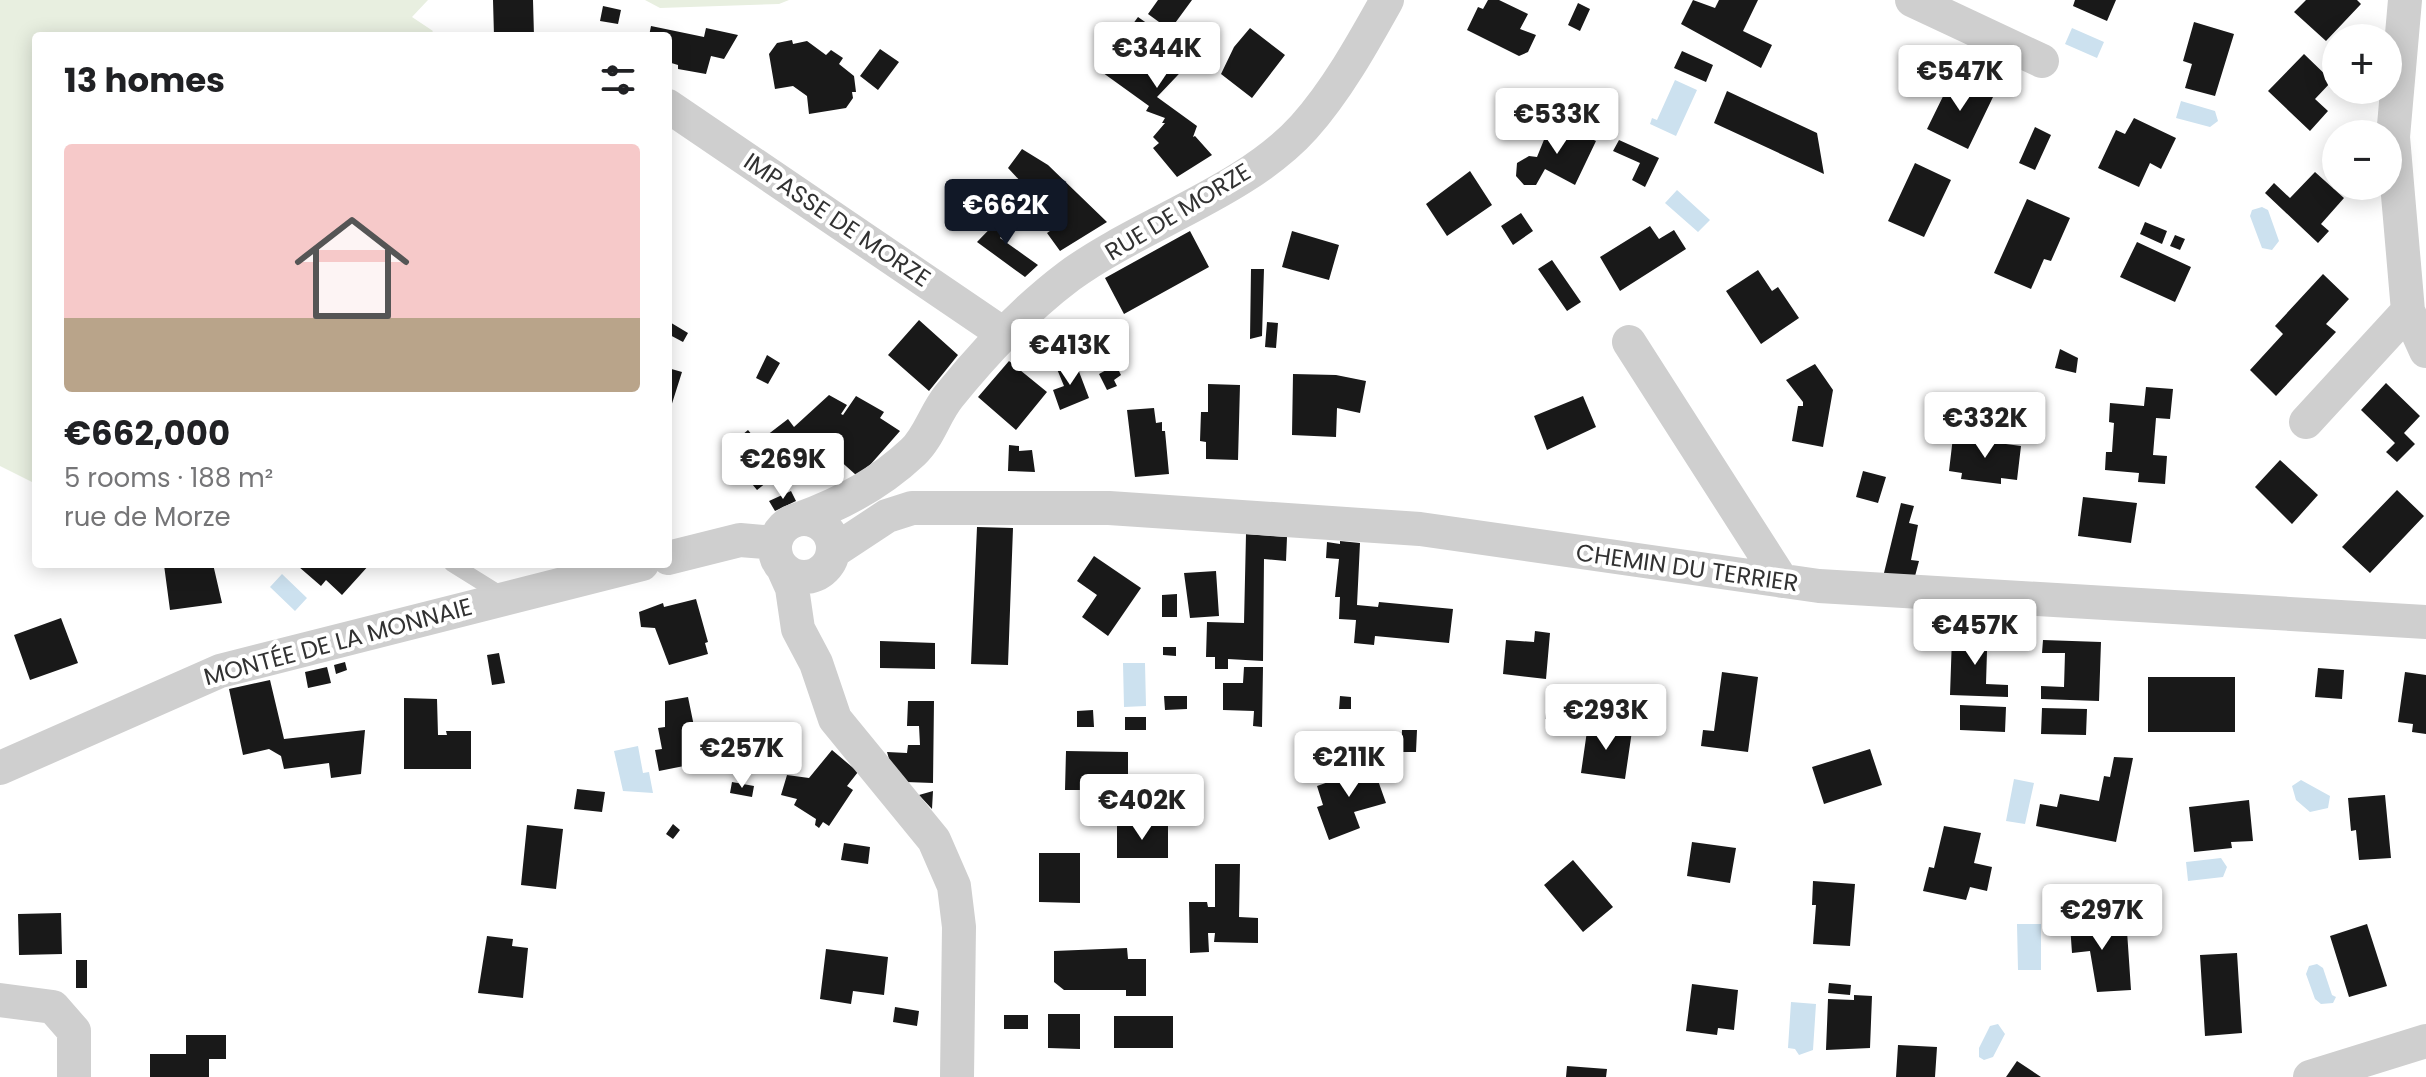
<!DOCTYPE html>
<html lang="en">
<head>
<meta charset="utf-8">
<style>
  :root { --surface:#fff; --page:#f6f6f6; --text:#202124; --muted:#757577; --line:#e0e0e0; --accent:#111827 }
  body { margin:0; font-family:Poppins,sans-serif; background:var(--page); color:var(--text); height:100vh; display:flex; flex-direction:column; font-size:30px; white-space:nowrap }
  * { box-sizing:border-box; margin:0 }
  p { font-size:26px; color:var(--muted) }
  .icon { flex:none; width:44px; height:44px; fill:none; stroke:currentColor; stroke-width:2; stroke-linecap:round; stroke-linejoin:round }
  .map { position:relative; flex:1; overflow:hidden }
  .drawer { position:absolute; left:32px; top:32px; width:640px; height:536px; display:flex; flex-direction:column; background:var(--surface); border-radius:8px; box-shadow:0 4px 20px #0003 }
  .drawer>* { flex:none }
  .tools { position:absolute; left:2322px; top:24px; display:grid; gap:16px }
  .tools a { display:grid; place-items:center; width:80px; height:80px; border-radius:50%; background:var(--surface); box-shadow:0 4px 20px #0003; font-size:40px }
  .price { position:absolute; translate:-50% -68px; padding:0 18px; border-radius:8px; background:#fff; color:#222; font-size:26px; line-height:52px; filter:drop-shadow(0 2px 4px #0008) }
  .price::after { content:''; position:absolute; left:50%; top:48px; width:24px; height:18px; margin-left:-12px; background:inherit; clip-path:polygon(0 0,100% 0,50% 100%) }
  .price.current { background:var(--accent); color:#fff }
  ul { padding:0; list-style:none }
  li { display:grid; align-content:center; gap:16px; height:424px; padding:0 32px }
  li+li { border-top:2px solid var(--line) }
  li span { display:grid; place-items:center; height:248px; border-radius:8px; color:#555 }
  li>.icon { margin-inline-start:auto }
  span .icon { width:144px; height:144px; fill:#fffc; stroke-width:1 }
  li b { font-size:34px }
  h2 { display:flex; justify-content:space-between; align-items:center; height:96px; padding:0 32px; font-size:34px }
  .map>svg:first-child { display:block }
  .green { fill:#e8efe0 }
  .water { fill:#cce1ef }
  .building { fill:#191919 }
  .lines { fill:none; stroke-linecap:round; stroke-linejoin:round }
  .service { stroke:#cfcfcf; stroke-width:16 }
  .minor { stroke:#cfcfcf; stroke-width:34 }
  .labels { text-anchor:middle; stroke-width:8; stroke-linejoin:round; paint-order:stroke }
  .street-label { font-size:24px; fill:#323232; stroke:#fff }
</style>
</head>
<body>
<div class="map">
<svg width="2426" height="1077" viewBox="0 0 2426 1077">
  <rect width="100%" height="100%" fill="#fff"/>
  <!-- green -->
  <path class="green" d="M0 0H428L412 17 433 31 429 36H36V484L0 466Z
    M645 0H789L779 4 660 8Z"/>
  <!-- water -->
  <path class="water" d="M2072 28 2104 42 2097 58 2065 44Z
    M1675 80 1697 90 1676 136 1650 124 1652 118 1657 120Z
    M2181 101 2215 111 2218 121 2210 127 2176 118Z
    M1677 190 1710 220 1698 232 1665 203Z
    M2262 207 2268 210 2279 241 2272 250 2262 248 2250 216 2252 210Z
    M282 574 307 598 295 611 270 587Z
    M1123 663H1145L1146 706 1124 707Z
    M638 746 643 773 649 772 653 793 623 791 614 751Z
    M2014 779 2034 783 2025 824 2006 821Z
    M2301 780 2330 796 2328 808 2310 812 2296 800 2292 786Z
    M2221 858 2227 867 2223 877 2188 881 2186 862Z
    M2017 924H2041V970H2018Z
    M2317 964 2323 968 2332 995 2336 997 2333 1003 2321 1004 2315 999 2306 974 2309 966Z
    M1791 1002 1816 1004 1813 1050 1799 1055 1795 1049 1788 1048Z
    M1998 1024 2005 1034 1993 1057 1984 1060 1979 1057V1048L1990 1026Z"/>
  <!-- building -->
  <path class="building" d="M493 0H533L534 36H494Z
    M1158 0H1192L1170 30 1148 14Z
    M1488 0H1499L1528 14 1520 29 1536 35 1528 52 1519 56 1467 30 1478 7 1483 9Z
    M1693 0 1715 8 1719 0H1758L1743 31 1772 45 1761 68 1681 24Z
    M2075 0H2116L2107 21 2073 6Z
    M2306 0H2357L2361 4 2326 41 2294 12Z
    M1578 3 1590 9 1580 31 1568 25Z
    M603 6 621 10 618 24 600 21Z
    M1138 17 1195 57 1157 97 1197 126 1193 137 1195 136 1212 155 1177 177 1153 148 1159 143 1153 137 1165 123H1162L1165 118 1146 111 1149 106 1099 70Z
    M2194 22 2234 34 2215 96 2185 88 2192 64 2183 61Z
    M651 26 704 37 706 28 738 35 724 59 711 56 706 74 678 69V65L668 62V36H649Z
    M1250 28 1285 55 1252 98 1221 74 1234 47Z
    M792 40 793 44 807 41 826 55 831 50 843 58 839 64 854 76 856 92H852L853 98 846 108 809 114 807 96 793 86 775 89 769 54 777 43Z
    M880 49 899 62 878 90 860 76Z
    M1682 51 1713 65 1706 82 1674 68Z
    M2304 54 2332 81 2315 99 2328 111 2310 131 2268 91Z
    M1952 78 1993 97 1968 149 1927 129Z
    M1727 91 1817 133 1824 174 1714 123Z
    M2134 118 2176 138 2161 169 2150 163 2139 187 2098 168 2116 130 2125 134Z
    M1552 120 1596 141 1575 185 1545 169 1536 185H1524L1516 176 1517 163 1529 156 1537 157Z
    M2035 127 2051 135 2035 170 2019 163Z
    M1619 140 1659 158 1645 187 1632 180 1640 163 1613 151Z
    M1022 149 1048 165 1107 222 1060 251 1047 233 1060 224 1008 168Z
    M1915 163 1951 180 1924 237 1888 221Z
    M1470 171 1492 205 1447 236 1426 204Z
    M2315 172 2344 198 2321 224 2329 231 2318 243 2265 193 2274 183 2290 198Z
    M2027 199 2070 218 2051 261 2044 259 2031 289 1994 273Z
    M1007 211 1015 220 1000 238 1038 265 1025 277 977 242Z
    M1521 213 1533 231 1513 245 1501 226Z
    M2145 222 2167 231 2162 244 2140 234Z
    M1650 226 1659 239 1674 230 1686 249 1620 291 1600 257Z
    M1190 231 1209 267 1124 314 1105 278Z
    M1292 231 1339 245 1329 280 1282 267Z
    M2175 235 2185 239 2180 250 2170 246Z
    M2137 242 2191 267 2175 302 2120 277Z
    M1552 260 1581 302 1567 311 1538 269Z
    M1251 269H1264L1262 336 1250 339Z
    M1758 270 1772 291 1778 287 1799 318 1761 344 1726 291Z
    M2323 274 2349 299 2326 324 2336 332 2276 396 2250 370 2283 334 2275 326Z
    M919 320 958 355 929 391 888 355Z
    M668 321 688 333 683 342 668 334Z
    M1267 322 1278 323 1276 348 1265 347Z
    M2060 349 2078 358 2076 373 2055 368Z
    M1110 353 1121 375 1114 380 1117 386 1107 390 1099 374 1108 369 1103 357Z
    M767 355 780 363 768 384 756 378Z
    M1009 361 1047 392 1016 430 978 397Z
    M1075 361 1089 398 1060 410 1053 390 1064 386 1057 369Z
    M1815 364 1833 390 1823 447 1792 441 1798 406H1803V402L1786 380Z
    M668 368 682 372 669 413H668Z
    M1293 374 1336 375 1366 381 1360 413 1337 408 1336 437 1292 435Z
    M2386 383 2420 416 2404 433 2415 444 2397 462 2386 452 2395 443 2361 410Z
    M1208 384 1240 385 1238 460 1206 459V442L1200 441 1201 412H1208Z
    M2146 387 2173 389 2170 419 2156 418 2153 455 2167 456 2165 484 2138 482 2139 473 2105 470 2106 452H2112L2114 423 2109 422 2110 403 2144 406Z
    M829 395 847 405 841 414 843 415 856 396 884 412 880 418 900 431 870 465 856 475 818 441 757 490 724 450 748 430 758 442 788 419 794 427Z
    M1583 396 1596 427 1547 450 1534 416Z
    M1154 408 1156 423 1162 422V431H1165L1169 474 1135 477 1127 410Z
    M1953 437 2021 446 2017 480 2001 478V484L1961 479 1962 473 1949 471Z
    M1009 445 1019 446V451L1032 450 1035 472 1008 471Z
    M2280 460 2318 495 2292 524 2255 487Z
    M1863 471 1886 477 1878 503 1856 497Z
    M2397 490 2424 516 2370 573 2342 547Z
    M791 491 796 501 775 511 769 501Z
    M2083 497 2137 503 2131 543 2078 536Z
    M1901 503 1914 506 1909 523 1918 525 1911 560 1919 561 1914 580 1883 577Z
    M977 527 1013 528 1008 665 971 664Z
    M1246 534 1287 537 1286 561 1264 559 1263 661 1228 659V669H1215V657H1206L1207 622 1244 623Z
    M1340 541 1360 543 1357 605 1378 607 1379 602 1453 609 1449 643 1375 636 1374 645 1354 643 1356 620 1339 619 1340 597H1335L1339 559 1326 558 1327 542 1340 544Z
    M1094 556 1141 588 1108 636 1082 617 1097 595 1077 581Z
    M213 564 222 603 170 610 164 565Z
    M302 564H370L342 595 326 580 321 586 299 567Z
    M1216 571 1219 616 1190 618 1184 573Z
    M1177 594V617H1162V595Z
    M696 599 708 642 705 643 708 654 669 665 655 628 641 627 639 612 663 603 664 607Z
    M61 618 78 663 30 680 14 635Z
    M1535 631 1550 633 1546 679 1503 674 1506 640 1534 642Z
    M1952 637 2010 639 2009 651H1987L1986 684 2008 685V697L1950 695Z
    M2043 640 2101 642 2099 701 2041 699V686L2064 687 2065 653H2042Z
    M880 641 935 643V669L880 668Z
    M1163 647H1176V656L1163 655Z
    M499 653 505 683 492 685 487 655Z
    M345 662 347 670 336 674 334 665Z
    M327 667 331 683 308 688 305 672Z
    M1244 667H1263L1262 727 1253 726 1254 711 1223 710V683H1243Z
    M2318 668 2344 670 2342 699 2315 697Z
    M1722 672 1758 677 1748 752 1701 746 1703 730 1714 731Z
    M2405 672 2426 675V734L2412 732 2413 724 2398 722Z
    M2148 677H2235V732H2148Z
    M270 680 284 739 365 730 361 774 331 778 329 763 284 769 281 756 269 749 243 755 229 689Z
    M1550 687 1581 692 1577 724 1545 719Z
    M1164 696H1187V709L1165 710Z
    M1340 696 1351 697V709H1339Z
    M688 697 695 731 728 725 732 749 697 756 699 763 659 771 655 750 662 749 658 728 665 727V701Z
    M404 698 437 699 438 735H447L446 731H471V769H404Z
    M908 701H934L933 783 906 782 892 769 887 752 907 753 908 745H920L919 726H907Z
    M1960 705 2006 707 2005 732 1960 730Z
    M2042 708 2087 709 2086 735 2041 734Z
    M1093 710 1094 727H1077V711Z
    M1125 717H1146V730H1125Z
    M1588 724 1632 731 1625 779 1581 773Z
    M1402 730H1417L1416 752H1401Z
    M1870 749 1882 785 1824 804 1812 767Z
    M832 750 858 772 847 786 853 790 829 826 823 822 819 828 815 825 816 819 794 805 797 799 781 795 787 775 809 778Z
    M1066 751 1128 752V803H1096V790H1065Z
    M2114 757 2133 758 2116 842 2036 826 2040 804 2057 807 2060 794 2099 801 2104 776 2110 777Z
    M1370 758 1386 803 1354 812 1360 828 1329 840 1317 807 1323 805 1317 786 1354 773 1352 764Z
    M732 782 754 786 752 797 730 793Z
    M577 789 605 792 602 812 574 809Z
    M933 791 932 809 919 795Z
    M2385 795 2391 858 2359 860 2356 830 2351 831 2348 798Z
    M2249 800 2253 841 2231 842 2232 848 2194 852 2189 807Z
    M673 824 680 830 673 839 666 834Z
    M527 825 563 829 556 889 521 885Z
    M1117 825H1168V858H1117Z
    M1944 826 1981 833 1974 863 1992 867 1987 891 1970 887 1966 900 1923 891 1929 867 1934 868Z
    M1692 842 1736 848 1730 883 1687 876Z
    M844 843 870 847 868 864 841 860Z
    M1039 853H1080V903L1039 902Z
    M1573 860 1613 907 1583 932 1544 885Z
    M1215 864H1240L1239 917 1258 918V943L1214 942 1215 933H1208L1209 952 1190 953 1189 902H1207L1208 907H1215Z
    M1813 881 1855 884 1850 946 1813 944 1816 905H1812Z
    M2091 909 2093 933 2127 931 2131 990 2097 992 2090 951 2072 953 2069 910Z
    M61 913 62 954 19 955 18 914Z
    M2367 924 2387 986 2349 997 2330 936Z
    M487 936 513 939 512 946 528 948 523 998 478 993Z
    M1127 948 1128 959H1146V996H1126V990H1064L1054 982V951Z
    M826 949 888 957 884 995 853 991 851 1004 820 999Z
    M2237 953 2242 1033 2205 1036 2200 955Z
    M76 960H87V988H76Z
    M1829 983 1851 985 1850 995 1828 993Z
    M1692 984 1738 990 1734 1030 1718 1028 1717 1035 1686 1031Z
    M1854 995 1872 996 1870 1048 1826 1050 1828 999 1854 1000Z
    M895 1007 919 1011 917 1026 893 1022Z
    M1048 1014H1080V1049L1048 1048Z
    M1004 1015H1028V1029H1004Z
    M1114 1016H1173V1048H1114Z
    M186 1035H226V1059H209V1077H150V1054H186Z
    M1898 1045 1937 1047 1935 1077H1896Z
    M2017 1061 2041 1077H2006Z
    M1567 1066 1607 1069 1606 1077H1566Z"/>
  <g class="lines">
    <!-- service -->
    <path class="service" d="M452 564 505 597"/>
    <!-- minor -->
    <path class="minor" d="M1912 0 2042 61
      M2405 0 2393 137 2408 311 2426 351
      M668 106 1005 335
      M1629 342 1782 581
      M2306 422 2408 311
      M775 548a29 29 0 1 1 58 0a29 29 0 1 1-58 0Z
      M799 519C842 504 880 483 913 452 929 437 935 413 949 396 983 354 1025 309 1069 276 1140 224 1246 192 1304 127 1337 90 1363 43 1387 0
      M834 551 887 516 912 508H1109L1420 529 1819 586 2426 622
      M668 558 740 540 775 543
      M783 568 792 588 798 629 816 663 835 719 934 840 954 886 959 927 957 1077
      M0 768 220 671 642 564
      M0 1000 53 1007 74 1031V1077
      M2310 1077 2426 1041"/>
  </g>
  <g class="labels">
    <!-- street labels -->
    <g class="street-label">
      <text transform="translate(1178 212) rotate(-31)" y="8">RUE DE MORZE</text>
      <text transform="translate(837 220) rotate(34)" y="8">IMPASSE DE MORZE</text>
      <text transform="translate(1687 568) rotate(8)" y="8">CHEMIN DU TERRIER</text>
      <text transform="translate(338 642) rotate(-15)" y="8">MONTÉE DE LA MONNAIE</text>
    </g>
  </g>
</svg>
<div class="tools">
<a>+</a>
<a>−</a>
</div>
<b class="price" style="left:1157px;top:90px">€344K</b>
<b class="price" style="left:1960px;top:113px">€547K</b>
<b class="price" style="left:1557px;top:156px">€533K</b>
<b class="price current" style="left:1006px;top:247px">€662K</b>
<b class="price" style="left:1070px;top:387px">€413K</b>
<b class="price" style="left:1985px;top:460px">€332K</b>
<b class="price" style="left:783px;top:501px">€269K</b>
<b class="price" style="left:1975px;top:667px">€457K</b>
<b class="price" style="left:1606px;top:752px">€293K</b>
<b class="price" style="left:742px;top:790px">€257K</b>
<b class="price" style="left:1349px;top:799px">€211K</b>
<b class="price" style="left:1142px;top:842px">€402K</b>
<b class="price" style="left:2102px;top:952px">€297K</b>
<section class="drawer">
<h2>13 homes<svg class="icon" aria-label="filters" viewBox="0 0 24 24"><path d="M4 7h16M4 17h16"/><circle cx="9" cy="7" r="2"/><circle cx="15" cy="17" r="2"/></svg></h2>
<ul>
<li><span style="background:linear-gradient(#f6c9c9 70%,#b9a48a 0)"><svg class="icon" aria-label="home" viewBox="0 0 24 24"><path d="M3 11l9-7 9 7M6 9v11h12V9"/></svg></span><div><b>€662,000</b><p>5 rooms · 188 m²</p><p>rue de Morze</p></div></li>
</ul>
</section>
</div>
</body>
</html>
